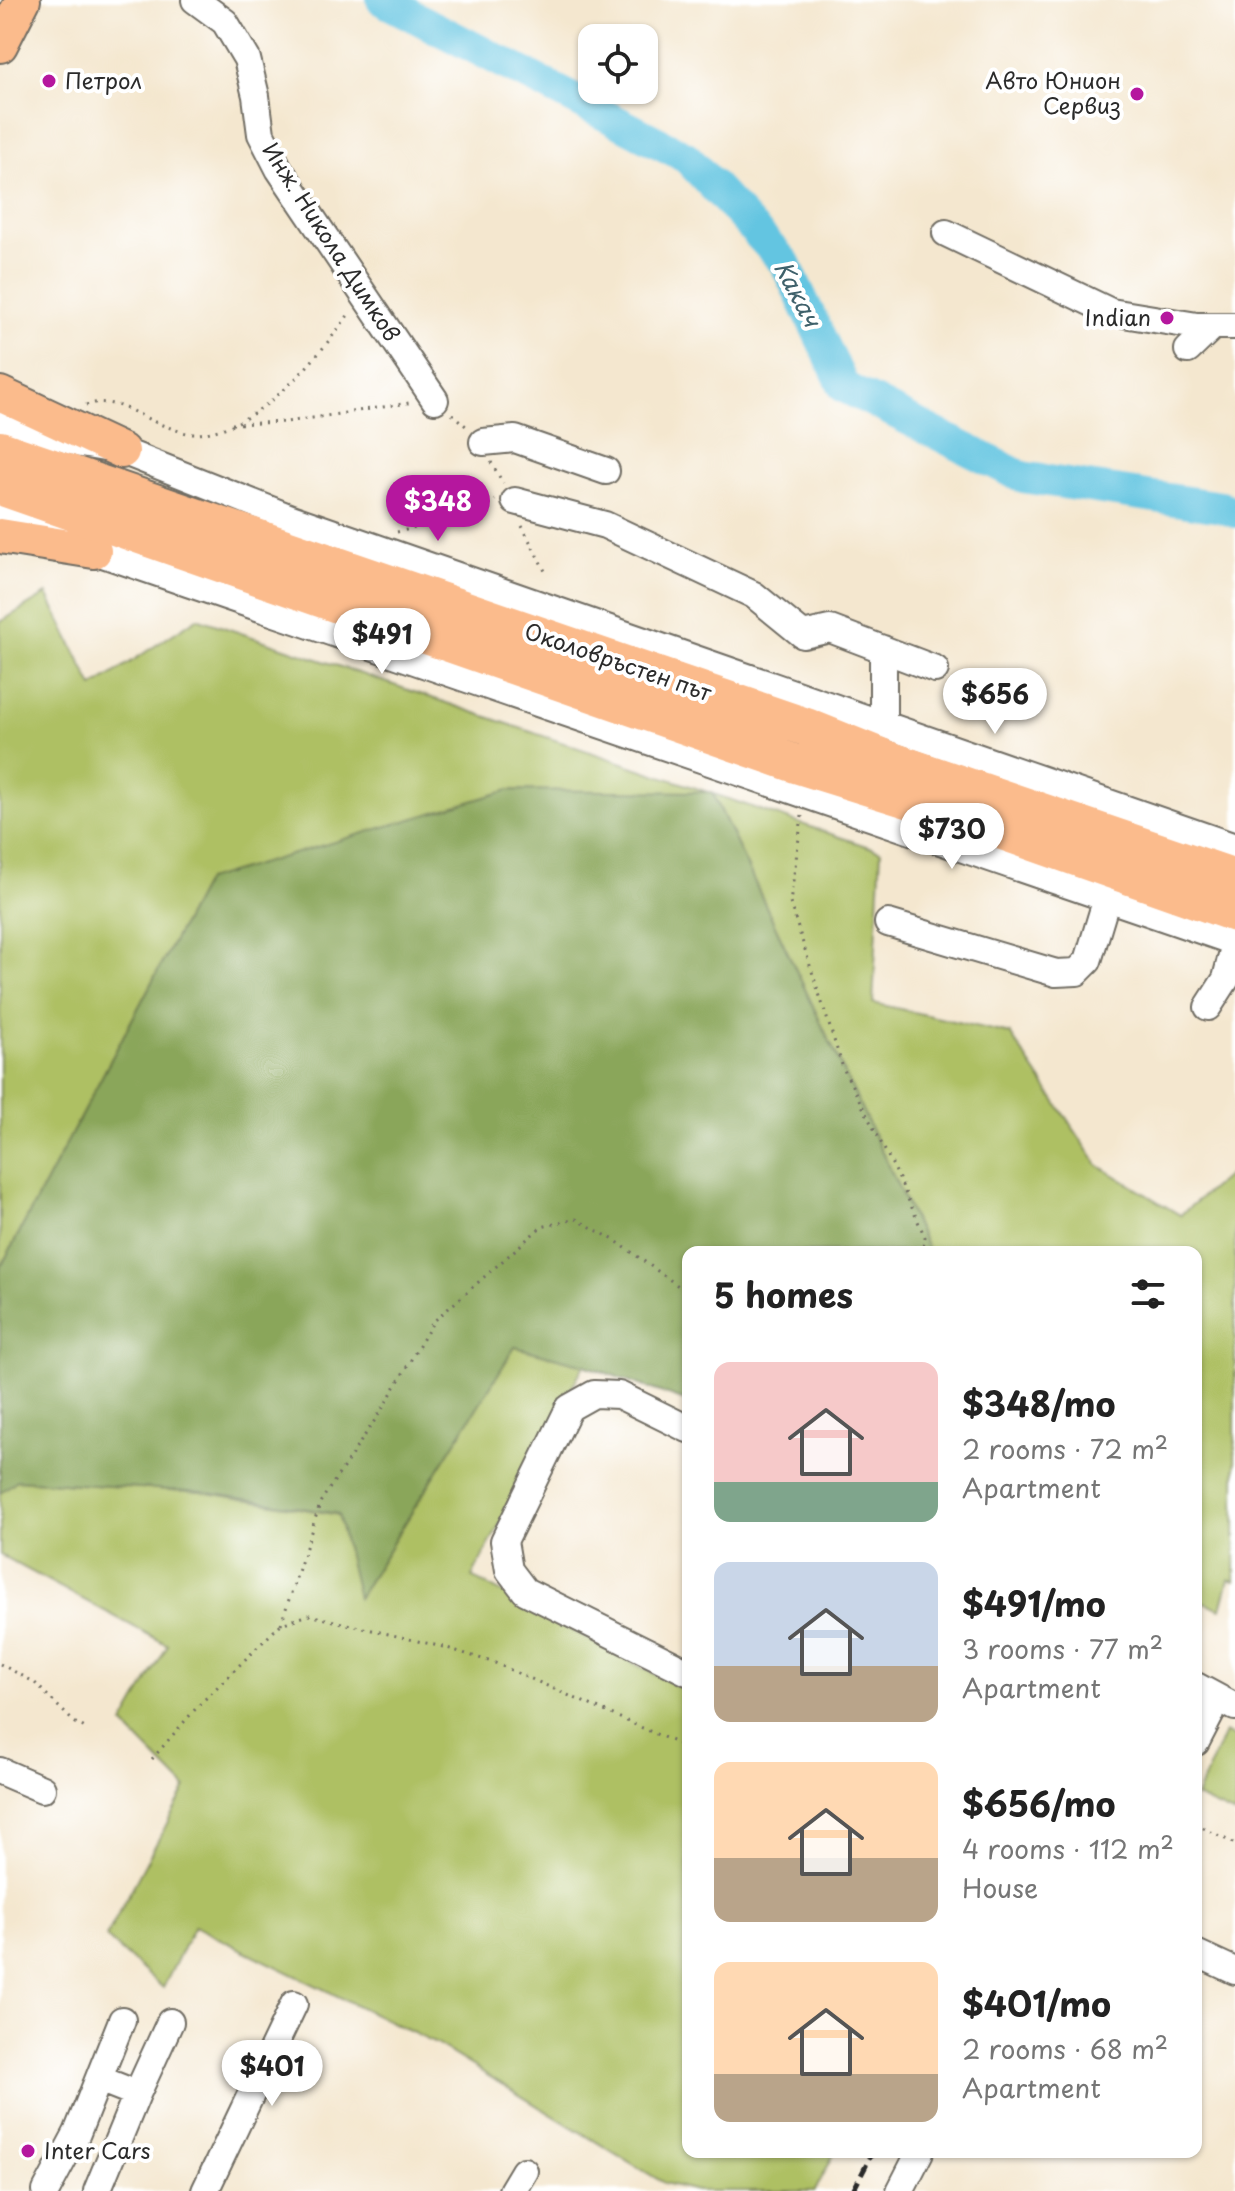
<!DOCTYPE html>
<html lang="en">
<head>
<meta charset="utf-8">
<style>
  :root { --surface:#fff; --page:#f2f2f2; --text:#222; --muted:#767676; --accent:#b5179e }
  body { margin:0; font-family:"Playpen Sans",sans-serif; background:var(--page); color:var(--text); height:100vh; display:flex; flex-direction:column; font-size:30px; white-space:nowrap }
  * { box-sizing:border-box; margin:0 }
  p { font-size:26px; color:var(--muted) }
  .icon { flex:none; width:44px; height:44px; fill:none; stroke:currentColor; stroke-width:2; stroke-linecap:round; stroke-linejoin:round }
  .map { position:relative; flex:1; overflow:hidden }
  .sheet { position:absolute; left:682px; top:1246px; width:520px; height:912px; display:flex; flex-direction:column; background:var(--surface); border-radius:16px; box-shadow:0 2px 6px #0004 }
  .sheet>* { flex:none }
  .buttons { position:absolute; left:578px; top:24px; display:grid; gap:16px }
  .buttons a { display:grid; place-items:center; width:80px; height:80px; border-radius:16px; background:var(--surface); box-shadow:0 2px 6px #0004; font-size:40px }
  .price { position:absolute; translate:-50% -68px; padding:0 18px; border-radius:28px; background:#fff; color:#222; font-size:26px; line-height:52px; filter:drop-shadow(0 2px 4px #0008) }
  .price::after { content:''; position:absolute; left:50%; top:48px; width:24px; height:18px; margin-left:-12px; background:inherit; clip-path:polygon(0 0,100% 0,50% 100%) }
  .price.active { background:var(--accent); color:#fff }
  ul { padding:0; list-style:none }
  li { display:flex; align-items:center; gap:24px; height:200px; padding:0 32px }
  li span { display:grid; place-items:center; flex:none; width:224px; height:160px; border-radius:16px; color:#555 }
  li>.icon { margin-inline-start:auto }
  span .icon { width:96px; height:96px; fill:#fffc; stroke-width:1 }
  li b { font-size:34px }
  h2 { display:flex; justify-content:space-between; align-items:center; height:96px; padding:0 32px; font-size:34px }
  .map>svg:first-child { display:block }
  .green { fill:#aec064; stroke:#6c7648; stroke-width:2 }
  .forest { fill:#8aa65a; stroke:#5a6842; stroke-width:2 }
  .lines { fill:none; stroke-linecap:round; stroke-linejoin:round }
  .river { stroke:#63c5e1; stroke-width:32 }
  .minor-casing { stroke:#716d64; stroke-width:30 }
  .major-casing { stroke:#716d64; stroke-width:38 }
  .highway-casing { stroke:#716d64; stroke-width:42 }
  .path { stroke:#716d64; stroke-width:3; stroke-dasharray:2 6; stroke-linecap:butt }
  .minor { stroke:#fff; stroke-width:26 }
  .major { stroke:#fbbb8c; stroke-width:34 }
  .highway { stroke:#fbbb8c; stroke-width:38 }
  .rail { stroke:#2b2b2b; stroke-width:5; stroke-dasharray:12 6; stroke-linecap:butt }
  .poi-dot { fill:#b5179e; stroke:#fff; stroke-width:3 }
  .labels { text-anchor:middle; stroke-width:8; stroke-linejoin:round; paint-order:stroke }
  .poi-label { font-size:22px; fill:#2b2b2b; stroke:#fff; text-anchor:start }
  .street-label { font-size:22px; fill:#2b2b2b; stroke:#fff }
  .water-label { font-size:24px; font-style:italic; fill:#3f616b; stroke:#fff }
</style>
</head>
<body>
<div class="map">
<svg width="1235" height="2191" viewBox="0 0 1235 2191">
  <rect width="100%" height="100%" fill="#fff"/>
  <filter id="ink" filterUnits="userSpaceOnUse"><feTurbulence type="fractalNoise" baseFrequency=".0125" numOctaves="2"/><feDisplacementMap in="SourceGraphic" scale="16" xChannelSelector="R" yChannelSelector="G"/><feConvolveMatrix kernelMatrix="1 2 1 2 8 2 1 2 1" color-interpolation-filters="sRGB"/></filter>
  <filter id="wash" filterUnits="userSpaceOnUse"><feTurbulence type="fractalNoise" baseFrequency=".006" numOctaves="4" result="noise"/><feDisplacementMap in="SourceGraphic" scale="32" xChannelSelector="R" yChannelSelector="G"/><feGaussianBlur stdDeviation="1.8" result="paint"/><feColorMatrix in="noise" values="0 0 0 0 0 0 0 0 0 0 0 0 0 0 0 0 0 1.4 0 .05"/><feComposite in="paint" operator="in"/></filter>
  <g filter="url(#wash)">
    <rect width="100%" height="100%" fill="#f4e7cf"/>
    <!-- green -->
    <path class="green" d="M47 594 93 687 197 618 881 851 873 1003 1010 1034 1098 1165 1180 1215 1233 1171 1235 1173V1581L1229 1579 1221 1609 1196 1599V1252H929L712 792 206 880 0 1269V622Z
      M515 1346 584 1365 472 1577 688 1692V2152H835L815 2191H697L664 2183 436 2044 194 1926 163 1988 106 1937 186 1788 123 1724 168 1645 0 1555V1493L16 1480 202 1492 339 1515 359 1597Z
      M1225 1733 1235 1738V1815L1196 1797Z"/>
    <!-- forest -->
    <path class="forest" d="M509 790 712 792 929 1252H688V1402L584 1365 515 1347 358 1598 338 1514 202 1492 17 1480 0 1493V1269L206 880Z"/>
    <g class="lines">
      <!-- river -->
      <path class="river" d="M382 0 686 157 785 263 844 387 1022 477 1221 507 1235 512"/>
    </g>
  </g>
  <g filter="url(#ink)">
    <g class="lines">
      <defs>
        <path id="minor" d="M195 0 225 22 247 59 256 96 261 134 279 169 435 400
          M946 233 1111 312 1197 326H1235
          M1188 350 1213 326
          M0 418 81 444 122 451 291 518 1235 847
          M483 442 515 439 606 471
          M515 501 605 525 754 595 803 635 830 629 935 669
          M0 516 94 551 1235 942
          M883 649V724
          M888 923 1056 973 1077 972 1088 961 1107 898
          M1208 1007 1226 979 1235 943
          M688 1429 619 1395 594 1394 569 1408 504 1541 509 1570 525 1591 688 1672
          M1196 1686 1235 1707
          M1196 1742 1211 1713
          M0 1771 42 1789
          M1196 1953 1235 1971
          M137 2094 170 2022
          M46 2191 77 2133 122 2020
          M97 2191 137 2094 99 2079
          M205 2191 294 2004
          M512 2191 524 2171
          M900 2191 920 2152"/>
        <path id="major" d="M0 45 23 0
          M0 394 122 451
          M0 536 94 551"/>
        <path id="highway" d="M0 450 806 727 883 758 1235 878
          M0 486 796 764 940 809 1235 913"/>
      </defs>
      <!-- minor casing -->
      <use href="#minor" class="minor-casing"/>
      <!-- major casing -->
      <use href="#major" class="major-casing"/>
      <!-- highway casing -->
      <use href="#highway" class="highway-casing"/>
      <!-- path -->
      <path class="path" d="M86 405C116 395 141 419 168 427 176 430 189 435 198 434 261 428 315 361 349 314
        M452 414 467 427
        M232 424 287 422 409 403
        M491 462 503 483
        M522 526 546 573
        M397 532 470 516 495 500
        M802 816 790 903 843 1068 896 1172 925 1237 922 1252
        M281 1624 321 1501 381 1411 433 1322 541 1227 576 1219 616 1241 688 1293
        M0 1664 34 1682 74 1722 85 1728
        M152 1759 198 1706 281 1624 309 1615 447 1648 495 1663 688 1748
        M1196 1824 1235 1844"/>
      <!-- minor -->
      <use href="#minor" class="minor"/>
      <!-- major -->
      <use href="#major" class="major"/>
      <!-- highway -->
      <use href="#highway" class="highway"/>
      <!-- rail -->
      <path class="rail" d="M853 2191 873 2152"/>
    </g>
  </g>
  <!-- markers -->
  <g class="poi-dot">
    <circle cx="49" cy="81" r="8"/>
    <circle cx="1137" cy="94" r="8"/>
    <circle cx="1167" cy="318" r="8"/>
    <circle cx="28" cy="2151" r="8"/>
  </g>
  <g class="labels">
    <!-- poi labels -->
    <g class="poi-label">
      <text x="65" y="89">Петрол</text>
      <text x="1121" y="89" text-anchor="end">Авто Юнион<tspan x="1121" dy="25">Сервиз</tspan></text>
      <text x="1151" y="326" text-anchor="end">Indian</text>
      <text x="44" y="2159">Inter Cars</text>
    </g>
    <!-- street labels -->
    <g class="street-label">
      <text transform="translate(331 242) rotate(57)" y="8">Инж. Никола Димков</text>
      <text transform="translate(618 662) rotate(19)" y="8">Околовръстен път</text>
    </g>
    <!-- water labels -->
    <g class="water-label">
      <text transform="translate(797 294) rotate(62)" y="8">Какач</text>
    </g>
  </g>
</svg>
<div class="buttons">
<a><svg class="icon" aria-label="locate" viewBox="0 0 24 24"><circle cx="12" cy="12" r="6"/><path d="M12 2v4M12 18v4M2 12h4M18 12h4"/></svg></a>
</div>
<b class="price active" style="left:438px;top:543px">$348</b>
<b class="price" style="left:382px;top:676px">$491</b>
<b class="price" style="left:995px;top:736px">$656</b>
<b class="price" style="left:952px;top:871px">$730</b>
<b class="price" style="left:272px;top:2108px">$401</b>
<section class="sheet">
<h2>5 homes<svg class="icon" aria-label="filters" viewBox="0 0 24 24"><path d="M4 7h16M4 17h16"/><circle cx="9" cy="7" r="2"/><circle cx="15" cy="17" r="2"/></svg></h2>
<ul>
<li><span style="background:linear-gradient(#f6c9c9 75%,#7fa58c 0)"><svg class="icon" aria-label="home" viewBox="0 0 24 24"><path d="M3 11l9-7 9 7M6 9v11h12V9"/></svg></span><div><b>$348/mo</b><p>2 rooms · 72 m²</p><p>Apartment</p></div></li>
<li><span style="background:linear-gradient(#c9d6e8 65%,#b9a48a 0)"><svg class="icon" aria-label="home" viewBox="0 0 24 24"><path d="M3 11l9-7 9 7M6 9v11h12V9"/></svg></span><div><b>$491/mo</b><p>3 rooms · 77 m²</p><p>Apartment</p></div></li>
<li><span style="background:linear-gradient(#ffd9b3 60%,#b9a48a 0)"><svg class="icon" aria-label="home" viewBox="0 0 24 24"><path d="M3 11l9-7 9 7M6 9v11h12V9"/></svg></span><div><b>$656/mo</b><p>4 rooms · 112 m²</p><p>House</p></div></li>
<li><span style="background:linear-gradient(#ffd9b3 70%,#b9a48a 0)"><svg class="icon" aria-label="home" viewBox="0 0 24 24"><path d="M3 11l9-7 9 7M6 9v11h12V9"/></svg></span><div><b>$401/mo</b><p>2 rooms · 68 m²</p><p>Apartment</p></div></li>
</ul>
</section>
</div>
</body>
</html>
